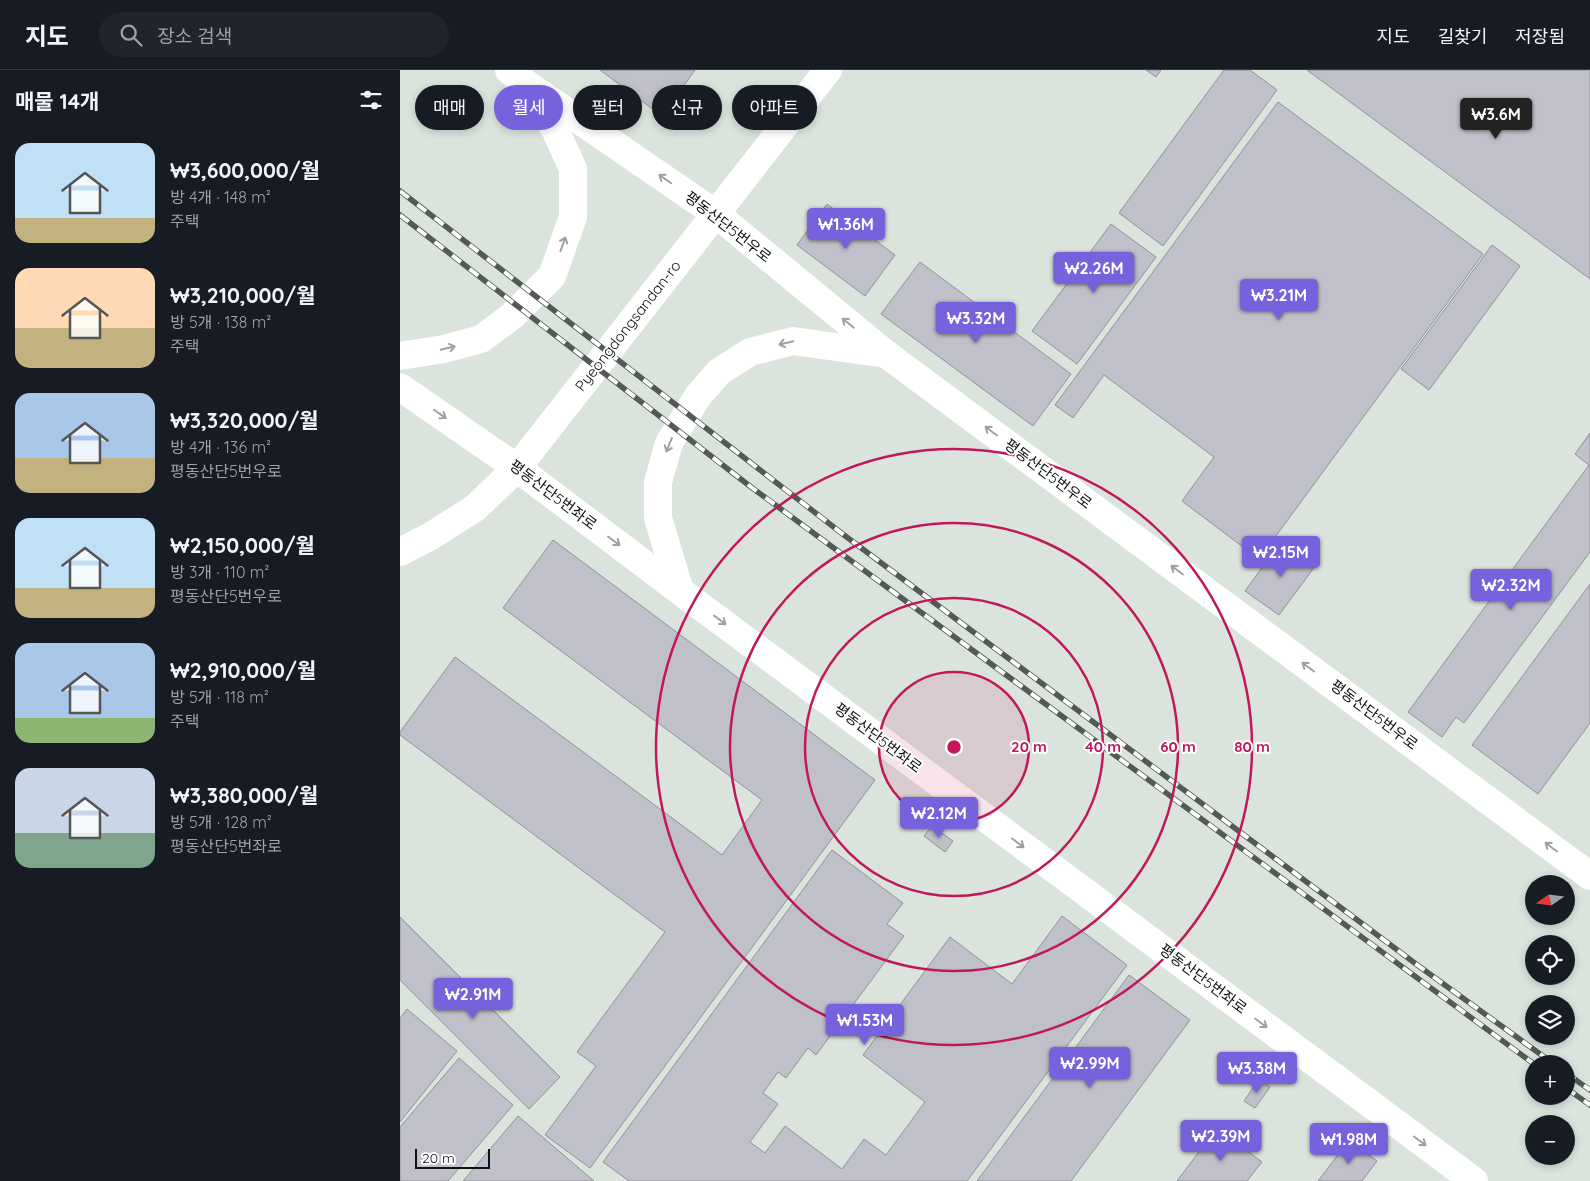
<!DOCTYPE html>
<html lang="ko">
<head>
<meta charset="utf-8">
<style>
  :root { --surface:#171b24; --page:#20242c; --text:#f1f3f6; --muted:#9ea1a6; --line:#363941; --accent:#7761dc }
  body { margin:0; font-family:Quicksand,"Noto Sans KR",sans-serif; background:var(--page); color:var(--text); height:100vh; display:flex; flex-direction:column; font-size:19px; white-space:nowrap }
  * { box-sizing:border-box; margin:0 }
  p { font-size:16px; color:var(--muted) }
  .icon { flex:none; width:28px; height:28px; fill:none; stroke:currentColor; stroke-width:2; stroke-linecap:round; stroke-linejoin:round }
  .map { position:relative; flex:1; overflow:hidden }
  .details { display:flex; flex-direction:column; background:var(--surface); width:400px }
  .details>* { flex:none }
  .top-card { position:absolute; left:15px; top:15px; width:475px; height:45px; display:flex; gap:10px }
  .needle { width:32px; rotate:256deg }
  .controls { position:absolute; left:1125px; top:805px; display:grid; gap:10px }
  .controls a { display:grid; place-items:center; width:50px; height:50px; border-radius:50%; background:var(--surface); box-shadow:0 2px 8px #0003; font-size:25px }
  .scale { position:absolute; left:15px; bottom:12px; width:75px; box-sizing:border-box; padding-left:5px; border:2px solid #0f1210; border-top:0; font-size:14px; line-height:18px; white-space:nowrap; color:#0f1210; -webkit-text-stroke:4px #fff; paint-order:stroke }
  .price { position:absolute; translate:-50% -42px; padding:0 11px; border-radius:5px; background:var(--accent); color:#fff; font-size:16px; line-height:32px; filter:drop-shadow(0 1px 2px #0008) }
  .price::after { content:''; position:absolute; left:50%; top:30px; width:15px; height:11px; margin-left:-8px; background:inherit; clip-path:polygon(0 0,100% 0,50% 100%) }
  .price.selected { background:#222; color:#fff }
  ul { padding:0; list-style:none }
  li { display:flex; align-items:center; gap:15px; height:125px; padding:0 15px }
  li span { display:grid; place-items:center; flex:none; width:140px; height:100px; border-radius:15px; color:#555 }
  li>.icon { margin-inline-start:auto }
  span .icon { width:60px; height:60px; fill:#fffc; stroke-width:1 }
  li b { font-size:21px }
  h2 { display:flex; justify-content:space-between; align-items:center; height:60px; padding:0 15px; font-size:21px }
  .pill { padding:0 18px; border-radius:22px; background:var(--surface); box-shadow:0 2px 8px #0003; font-size:18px; line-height:45px }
  .pill.selected { background:var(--accent); color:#fff }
  header { display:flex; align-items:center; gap:30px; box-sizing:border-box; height:70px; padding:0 25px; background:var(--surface); border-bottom:1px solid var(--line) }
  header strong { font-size:24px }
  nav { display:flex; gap:28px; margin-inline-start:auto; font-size:18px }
  .search { width:350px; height:45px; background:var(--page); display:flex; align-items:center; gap:12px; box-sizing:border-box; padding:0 18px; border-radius:28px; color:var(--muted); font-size:19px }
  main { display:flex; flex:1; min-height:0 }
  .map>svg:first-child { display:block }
  .building { fill:#c0c0ca; stroke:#92919b }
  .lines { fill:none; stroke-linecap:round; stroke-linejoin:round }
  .minor { stroke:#fff; stroke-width:28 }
  .rail-casing { stroke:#535955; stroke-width:5.5 }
  .rail { stroke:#fff; stroke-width:4; stroke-dasharray:11; stroke-linecap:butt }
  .oneway { stroke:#9fa09f }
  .ring { fill:none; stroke:#c2185b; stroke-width:2.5 }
  .labels { text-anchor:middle; stroke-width:4; stroke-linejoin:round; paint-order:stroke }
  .street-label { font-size:15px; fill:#0f1210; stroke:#fff }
  .centre { fill:#c2185b; stroke:#fff; stroke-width:2.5 }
  .ring-label { font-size:15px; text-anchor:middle; font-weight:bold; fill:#c2185b; stroke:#fff; stroke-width:4; stroke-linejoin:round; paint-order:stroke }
</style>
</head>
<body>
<header>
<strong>지도</strong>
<div class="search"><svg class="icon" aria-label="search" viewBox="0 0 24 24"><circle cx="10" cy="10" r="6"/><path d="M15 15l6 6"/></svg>장소 검색</div>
<nav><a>지도</a><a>길찾기</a><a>저장됨</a></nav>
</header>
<main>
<section class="details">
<h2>매물 14개<svg class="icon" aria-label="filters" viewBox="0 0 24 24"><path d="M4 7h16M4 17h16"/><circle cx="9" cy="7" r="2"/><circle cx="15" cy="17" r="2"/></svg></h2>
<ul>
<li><span style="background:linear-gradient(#bfe0f5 75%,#c2b280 0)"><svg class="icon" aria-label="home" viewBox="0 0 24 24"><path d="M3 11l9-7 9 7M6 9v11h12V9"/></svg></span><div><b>₩3,600,000/월</b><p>방 4개 · 148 m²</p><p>주택</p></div></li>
<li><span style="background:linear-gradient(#ffd9b3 60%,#c2b280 0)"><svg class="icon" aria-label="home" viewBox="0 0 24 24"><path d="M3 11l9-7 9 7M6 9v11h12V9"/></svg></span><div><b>₩3,210,000/월</b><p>방 5개 · 138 m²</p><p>주택</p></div></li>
<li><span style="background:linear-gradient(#a9c7e8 65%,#c2b280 0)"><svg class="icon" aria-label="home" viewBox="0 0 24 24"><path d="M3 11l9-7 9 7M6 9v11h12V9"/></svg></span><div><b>₩3,320,000/월</b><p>방 4개 · 136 m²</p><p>평동산단5번우로</p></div></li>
<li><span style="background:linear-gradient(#bfe0f5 70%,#c2b280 0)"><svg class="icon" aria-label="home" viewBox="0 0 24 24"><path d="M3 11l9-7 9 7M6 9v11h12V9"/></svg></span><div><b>₩2,150,000/월</b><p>방 3개 · 110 m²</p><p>평동산단5번우로</p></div></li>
<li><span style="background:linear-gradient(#a9c7e8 75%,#8fb573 0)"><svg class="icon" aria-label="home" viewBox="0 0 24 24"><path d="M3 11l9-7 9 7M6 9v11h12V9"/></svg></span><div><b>₩2,910,000/월</b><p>방 5개 · 118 m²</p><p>주택</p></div></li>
<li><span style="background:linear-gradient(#c9d6e8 65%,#7fa58c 0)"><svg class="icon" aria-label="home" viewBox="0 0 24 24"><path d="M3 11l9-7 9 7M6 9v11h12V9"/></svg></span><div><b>₩3,380,000/월</b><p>방 5개 · 128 m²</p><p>평동산단5번좌로</p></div></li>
</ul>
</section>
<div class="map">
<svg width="1190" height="1111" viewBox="0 0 1190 1111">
  <rect width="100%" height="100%" fill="#dae4dd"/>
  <!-- building -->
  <path class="building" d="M200 0H295L262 46Z
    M746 0H761L756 7Z
    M824 0H850L877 20 763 176 719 143Z
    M907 0H1190V209Z
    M878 32 1083 184 859 489 782 431 814 387 704 305 673 348 655 335Z
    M427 134 495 185 465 226 397 175Z
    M711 154 756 187 677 294 632 261Z
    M1092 175 1120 196 1029 320 1001 299Z
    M520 192 671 304 633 356 481 244Z
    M1190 363V482L1064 653 1056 647 1042 667 1008 642 1189 395 1175 384Z
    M153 470 475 710 190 1098 145 1065 196 996 177 982 265 862 0 665V662L55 587 322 785 362 730 103 538Z
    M882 470 916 495 879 545 845 521Z
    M1190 514V653L1138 724 1072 675Z
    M532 756 553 771 545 782 524 766Z
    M432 780 503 833 487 854 504 866 416 985 408 978 386 1008 378 1002 363 1023 378 1034 350 1072 365 1083 385 1056 442 1099 464 1069 486 1085 525 1032 463 985 550 867 612 914 662 846 727 895 567 1111H229L203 1092Z
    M0 847 160 1007 129 1039 0 910Z
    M729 905 790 950 671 1111H577Z
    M7 939 57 981 0 1052V948Z
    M59 988 113 1035 48 1111H0V1057Z
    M859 1009 870 1017 855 1038 844 1031Z
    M118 1046 194 1111H63Z
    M817 1058 862 1092 847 1111H777Z
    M949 1070 977 1091 962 1111H918Z"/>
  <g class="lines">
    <!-- minor -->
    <path class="minor" d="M109 0 128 15 316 144 486 284 1190 806
      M0 286 44 279 81 269 112 246 152 206 173 147V99L155 59 133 24
      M0 317 117 398 280 521 1074 1111
      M0 482 31 466 75 438 117 398 428 0
      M280 521 258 448V412L269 373 298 326 319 302 350 282 393 271 486 284"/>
    <defs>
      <path id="rail" d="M0 121 444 465 1020 897 1154 994
        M0 145 351 417 1134 994
        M1166 1003 1190 1020
        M1166 1018 1190 1035"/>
    </defs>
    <!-- rail casing -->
    <use href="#rail" class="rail-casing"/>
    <!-- rail -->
    <use href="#rail" class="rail"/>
  </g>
  <!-- one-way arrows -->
  <defs><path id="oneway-shaft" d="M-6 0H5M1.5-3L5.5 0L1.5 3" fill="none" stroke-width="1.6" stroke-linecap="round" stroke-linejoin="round" transform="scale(1.25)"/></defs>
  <g class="oneway">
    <use href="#oneway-shaft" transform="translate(265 109) rotate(-145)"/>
    <use href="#oneway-shaft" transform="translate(163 174) rotate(-70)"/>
    <use href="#oneway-shaft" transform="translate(448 253) rotate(-141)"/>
    <use href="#oneway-shaft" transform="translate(386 273) rotate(167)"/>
    <use href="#oneway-shaft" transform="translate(48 278) rotate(-14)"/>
    <use href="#oneway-shaft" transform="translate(40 344) rotate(35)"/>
    <use href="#oneway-shaft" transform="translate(591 361) rotate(-143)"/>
    <use href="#oneway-shaft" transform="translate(269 375) rotate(112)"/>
    <use href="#oneway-shaft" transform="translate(214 471) rotate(37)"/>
    <use href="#oneway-shaft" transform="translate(777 500) rotate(-143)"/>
    <use href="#oneway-shaft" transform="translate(320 550) rotate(37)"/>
    <use href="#oneway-shaft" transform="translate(908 597) rotate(-143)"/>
    <use href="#oneway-shaft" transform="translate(618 773) rotate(37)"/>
    <use href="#oneway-shaft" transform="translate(1151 777) rotate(-143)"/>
    <use href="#oneway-shaft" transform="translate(861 953) rotate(37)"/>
    <use href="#oneway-shaft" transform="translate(1020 1071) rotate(37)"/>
  </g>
  <!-- distance rings -->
  <circle cx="554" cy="677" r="75" fill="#c2185b" fill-opacity=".12"/>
  <g class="ring">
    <circle cx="554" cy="677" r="75"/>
    <circle cx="554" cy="677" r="149"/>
    <circle cx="554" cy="677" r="224"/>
    <circle cx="554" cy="677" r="298"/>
  </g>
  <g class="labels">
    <!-- street labels -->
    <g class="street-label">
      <text transform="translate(328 157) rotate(38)" y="5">평동산단5번우로</text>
      <text transform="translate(228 256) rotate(-52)" y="5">Pyeongdongsandan-ro</text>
      <text transform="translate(648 404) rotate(37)" y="5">평동산단5번우로</text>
      <text transform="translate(153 425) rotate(37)" y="5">평동산단5번좌로</text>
      <text transform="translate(974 645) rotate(37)" y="5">평동산단5번우로</text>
      <text transform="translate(478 668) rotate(37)" y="5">평동산단5번좌로</text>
      <text transform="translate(803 909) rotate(37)" y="5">평동산단5번좌로</text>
    </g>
  </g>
  <circle cx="554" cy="677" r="8" class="centre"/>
  <g class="ring-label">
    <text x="629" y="682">20 m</text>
    <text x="703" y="682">40 m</text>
    <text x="778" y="682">60 m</text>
    <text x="852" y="682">80 m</text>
  </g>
</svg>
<div class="controls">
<a><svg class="needle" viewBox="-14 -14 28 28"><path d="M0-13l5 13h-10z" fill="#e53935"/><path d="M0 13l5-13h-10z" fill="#9ea1a6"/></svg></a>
<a><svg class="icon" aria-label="locate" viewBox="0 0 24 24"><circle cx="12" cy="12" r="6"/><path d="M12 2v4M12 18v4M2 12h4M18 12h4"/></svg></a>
<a><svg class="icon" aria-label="layers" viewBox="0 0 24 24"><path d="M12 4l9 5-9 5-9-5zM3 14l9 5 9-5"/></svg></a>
<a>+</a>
<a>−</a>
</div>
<div class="scale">20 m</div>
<b class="price selected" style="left:1096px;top:70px">₩3.6M</b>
<b class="price" style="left:446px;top:180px">₩1.36M</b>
<b class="price" style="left:694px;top:224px">₩2.26M</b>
<b class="price" style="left:879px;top:251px">₩3.21M</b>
<b class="price" style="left:576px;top:274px">₩3.32M</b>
<b class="price" style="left:881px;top:508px">₩2.15M</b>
<b class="price" style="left:1111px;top:541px">₩2.32M</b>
<b class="price" style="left:539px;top:769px">₩2.12M</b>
<b class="price" style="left:73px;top:950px">₩2.91M</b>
<b class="price" style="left:465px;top:976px">₩1.53M</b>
<b class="price" style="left:690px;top:1019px">₩2.99M</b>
<b class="price" style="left:857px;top:1024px">₩3.38M</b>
<b class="price" style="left:821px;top:1092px">₩2.39M</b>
<b class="price" style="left:949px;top:1095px">₩1.98M</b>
<div class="top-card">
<a class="pill">매매</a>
<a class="pill selected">월세</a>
<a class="pill">필터</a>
<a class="pill">신규</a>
<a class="pill">아파트</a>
</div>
</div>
</main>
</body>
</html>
